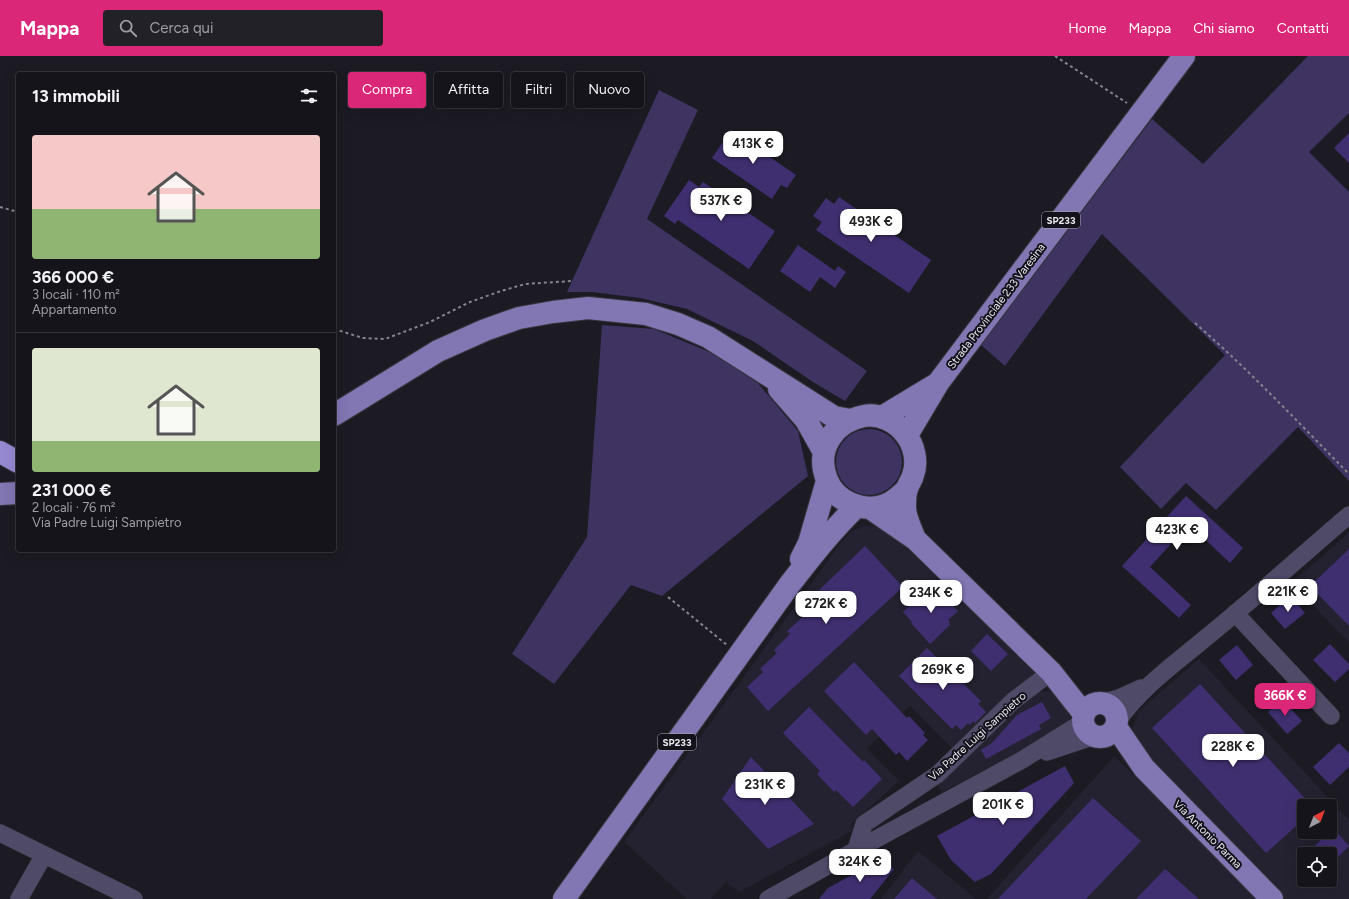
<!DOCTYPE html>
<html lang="it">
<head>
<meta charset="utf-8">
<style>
  :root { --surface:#15141b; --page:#222128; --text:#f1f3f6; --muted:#9d9ea3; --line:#34333a; --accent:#db2777 }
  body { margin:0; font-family:Figtree,sans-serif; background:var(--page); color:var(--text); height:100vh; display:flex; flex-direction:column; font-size:15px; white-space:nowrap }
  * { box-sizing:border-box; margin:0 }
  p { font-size:13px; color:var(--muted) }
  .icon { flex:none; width:22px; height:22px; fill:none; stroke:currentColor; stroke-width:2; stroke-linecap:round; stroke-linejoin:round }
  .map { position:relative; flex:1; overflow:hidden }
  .panel { position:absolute; left:16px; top:16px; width:320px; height:480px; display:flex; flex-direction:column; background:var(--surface); border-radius:4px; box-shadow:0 4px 16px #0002,0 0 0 1px var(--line) }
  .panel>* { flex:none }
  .banner { position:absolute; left:348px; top:16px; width:380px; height:36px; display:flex; gap:8px }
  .needle { width:26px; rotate:42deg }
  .fabs { position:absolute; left:1297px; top:743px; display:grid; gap:8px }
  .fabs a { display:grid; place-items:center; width:40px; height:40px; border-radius:4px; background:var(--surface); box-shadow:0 4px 16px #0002,0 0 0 1px var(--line); font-size:20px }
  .price { position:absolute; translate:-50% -34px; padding:0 9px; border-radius:8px; background:#fff; color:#222; font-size:13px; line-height:26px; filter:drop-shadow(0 1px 2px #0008) }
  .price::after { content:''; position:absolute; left:50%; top:24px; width:12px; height:9px; margin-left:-6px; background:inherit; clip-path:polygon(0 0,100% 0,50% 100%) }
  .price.on { background:var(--accent); color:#fff }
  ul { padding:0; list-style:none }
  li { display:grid; align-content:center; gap:8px; height:212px; padding:0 16px }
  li+li { border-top:1px solid var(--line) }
  li span { display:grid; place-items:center; height:124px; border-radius:4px; color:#555 }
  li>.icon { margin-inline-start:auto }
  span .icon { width:72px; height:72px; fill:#fffc; stroke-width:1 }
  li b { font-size:17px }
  h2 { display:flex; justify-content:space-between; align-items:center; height:48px; padding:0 16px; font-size:17px }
  .pill { padding:0 14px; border-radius:4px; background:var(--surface); box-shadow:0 4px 16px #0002,0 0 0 1px var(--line); font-size:14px; line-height:36px }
  .pill.on { background:var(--accent); color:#fff }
  header { display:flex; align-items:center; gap:24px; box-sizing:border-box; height:56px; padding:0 20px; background:var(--accent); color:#fff }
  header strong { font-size:19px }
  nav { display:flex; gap:22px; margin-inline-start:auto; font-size:14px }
  .search { width:280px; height:36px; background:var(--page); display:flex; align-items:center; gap:10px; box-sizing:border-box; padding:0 14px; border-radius:4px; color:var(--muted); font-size:15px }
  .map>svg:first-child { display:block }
  .built { fill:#242231; fill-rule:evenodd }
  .green { fill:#3e3361 }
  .building { fill:#402f70 }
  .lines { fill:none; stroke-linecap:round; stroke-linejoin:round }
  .minor-casing { stroke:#393841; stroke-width:18 }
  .major-casing { stroke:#393841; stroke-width:24 }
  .highway-casing { stroke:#393841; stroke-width:24 }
  .path { stroke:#86858d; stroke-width:2; stroke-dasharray:3 3; stroke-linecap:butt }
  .minor { stroke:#4f4a67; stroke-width:17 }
  .major { stroke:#8276b3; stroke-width:22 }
  .highway { stroke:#9788d2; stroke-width:22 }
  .labels { text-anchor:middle; stroke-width:4; stroke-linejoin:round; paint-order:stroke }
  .shield { fill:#13121b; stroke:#aaa8b0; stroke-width:1 }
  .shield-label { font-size:10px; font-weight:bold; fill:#eae9f0 }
  .street-label { font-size:11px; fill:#eae9f0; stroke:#13121b }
</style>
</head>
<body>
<header>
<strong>Mappa</strong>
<div class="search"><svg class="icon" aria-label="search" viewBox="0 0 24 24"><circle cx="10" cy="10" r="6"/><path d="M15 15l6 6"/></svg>Cerca qui</div>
<nav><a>Home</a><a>Mappa</a><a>Chi siamo</a><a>Contatti</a></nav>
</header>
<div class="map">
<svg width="1349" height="843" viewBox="0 0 1349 843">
  <rect width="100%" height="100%" fill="#1c1b24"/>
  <!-- built -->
  <path class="built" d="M865 470 876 471 884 473 894 480 934 519 1035 617 1032 627 955 695 910 650 867 693 899 725 851 768 852 775 739 836 726 826 711 843H687L624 786 842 485 852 475Z
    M1349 476V587L1292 527Z
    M1199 603 1349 764V843H1286L1134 692 1130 677 1140 654ZM1304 750H1330V776H1304ZM1304 798H1330V824H1304Z
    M1048 635 1055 636 1068 655 1070 663 1069 669 942 736 936 726 999 667 1035 636Z
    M1114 700 1250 832 1261 843H987Z
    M918 795 976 843H881Z"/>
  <!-- green -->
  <path class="green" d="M1308 0H1349V57L1309 96 1349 136V425L1298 371 1216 454 1186 427 1161 453 1120 411 1225 299 1102 178 1005 310 981 289 1152 63 1203 108Z
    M659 34 698 54 647 163 867 315 845 345 813 326 753 285 687 253 640 242 592 236H567Z
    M602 269 654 273 712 297 758 327 798 375 808 420 662 540 631 529 554 628 512 598 587 481Z
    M836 406a33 33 0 1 1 66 0a33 33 0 1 1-66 0Z"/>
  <!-- building -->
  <path class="building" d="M731 74 796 119 787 132 781 129 772 143 712 102Z
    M1349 77V107L1334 92Z
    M689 124 699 131 703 126 775 175 749 213 678 164 675 168 664 160Z
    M839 141 931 204 909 237 816 174 822 166 813 160 826 142 834 148Z
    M798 189 835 215 838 210 846 216 835 232 820 221 810 236 780 215Z
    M1186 440 1243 492 1230 507 1189 468 1150 511 1191 549 1179 562 1122 510Z
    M865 490 903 531 768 655 747 631 763 616 760 613 777 597 774 594 790 578 787 575 805 559 801 556 817 542 815 538Z
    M1349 493V570L1310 530Z
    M934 530 958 555 948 564 950 566 949 568 950 569 930 588 911 567 912 566 903 556 923 538 924 540Z
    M1290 540 1305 557 1285 573 1271 557Z
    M987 578 1008 598 991 615 971 595Z
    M1330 588 1349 608V613L1335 626 1313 604Z
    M1237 589 1253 609 1236 624 1219 604Z
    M927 592 981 645 978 648 986 656 975 667 973 665 970 669 968 667 961 674 956 669 952 673 899 620Z
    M854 606 907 662 909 660 925 677 923 679 928 684 907 705 899 696 896 699 872 673 866 679 824 635Z
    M1200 628 1312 750H1304V763L1266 797 1152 672Z
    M1282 643 1302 665 1287 678 1268 656Z
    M1042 646 1051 662 1039 669 1041 673 986 703 981 694 992 687 1017 659Z
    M809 651 863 706 864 704 882 723 853 751 836 734 834 736 817 718 820 715 783 677Z
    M1339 687 1349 697V711L1330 729 1313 711Z
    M751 701 814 768 768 793 722 743Z
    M1065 710 1074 727 991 818 975 826 951 804 937 780Z
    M1093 742 1141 785 1086 843H998Z
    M1333 772 1349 790 1330 809V798H1307Z
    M881 803 894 813 870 843H819L828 832Z
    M1165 813 1199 843H1136Z
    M912 822 937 843H894Z"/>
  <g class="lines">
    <defs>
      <path id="minor" d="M1235 557 1331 660
        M1101 647 1119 642 1141 632
        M1117 666C1141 631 1176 607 1208 580 1256 541 1302 499 1349 459
        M1047 696 1095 680
        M0 777 134 843
        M856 794 864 768 938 718 1013 645 1051 616
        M19 843 44 799
        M768 843 856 794 1022 704 1083 666"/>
      <path id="major" d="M779 333 806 364 824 396
        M334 359 438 295 485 274 519 262 553 256 588 252 646 258 678 268 708 281 834 361 850 364
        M882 361 935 329
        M907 379 938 327 1184 0
        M907 433C901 439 894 446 885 449 863 457 836 446 827 424 815 394 833 366 864 360 879 357 897 366 906 379 914 389 918 406 913 419 912 424 908 428 907 433 905 438 905 446 905 451 905 461 911 473 915 483
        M0 438 18 437
        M870 452 915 483 1051 616 1084 658
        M801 503 809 487 827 425
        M1083 664a17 17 0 1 1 34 0a17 17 0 1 1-34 0Z
        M1116 671 1144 712 1272 843
        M564 843 790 528C811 501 832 474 857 450"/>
      <path id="highway" d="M0 396 18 406"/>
    </defs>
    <!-- minor casing -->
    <use href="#minor" class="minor-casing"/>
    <!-- major casing -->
    <use href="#major" class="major-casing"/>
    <!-- highway casing -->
    <use href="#highway" class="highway-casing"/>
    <!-- path -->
    <path class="path" d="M1055 0 1127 47
      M0 151 18 156
      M1195 267C1249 314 1299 367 1349 418
      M334 273 363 282 385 283 430 266 470 246 498 236 525 228 572 225
      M668 541 727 589"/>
    <!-- minor -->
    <use href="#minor" class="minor"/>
    <!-- major -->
    <use href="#major" class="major"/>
    <!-- highway -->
    <use href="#highway" class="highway"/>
  </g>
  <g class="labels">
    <!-- shield labels -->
    <g class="shield">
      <rect x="1042" y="156" width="38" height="16" rx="3"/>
      <rect x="658" y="678" width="38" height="16" rx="3"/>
    </g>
    <g class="shield-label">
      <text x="1061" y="168">SP233</text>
      <text x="677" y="690">SP233</text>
    </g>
    <!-- street labels -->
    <g class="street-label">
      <text transform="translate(996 250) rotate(-53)" y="4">Strada Provinciale 233 Varesina</text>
      <text transform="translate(977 680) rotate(-42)" y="4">Via Padre Luigi Sampietro</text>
      <text transform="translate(1208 778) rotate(45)" y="4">Via Antonio Parma</text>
    </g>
  </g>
</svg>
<div class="fabs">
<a><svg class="needle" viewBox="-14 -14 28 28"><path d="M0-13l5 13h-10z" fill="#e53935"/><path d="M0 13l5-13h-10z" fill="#9d9ea3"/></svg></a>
<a><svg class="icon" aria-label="locate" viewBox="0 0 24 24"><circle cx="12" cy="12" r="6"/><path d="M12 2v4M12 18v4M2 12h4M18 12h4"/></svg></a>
</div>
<b class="price" style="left:753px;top:109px">413K €</b>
<b class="price" style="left:721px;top:166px">537K €</b>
<b class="price" style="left:871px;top:187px">493K €</b>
<b class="price" style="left:1177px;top:495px">423K €</b>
<b class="price" style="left:1288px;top:557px">221K €</b>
<b class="price" style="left:931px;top:558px">234K €</b>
<b class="price" style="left:826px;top:569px">272K €</b>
<b class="price" style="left:943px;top:635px">269K €</b>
<b class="price on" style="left:1285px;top:661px">366K €</b>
<b class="price" style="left:1233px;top:712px">228K €</b>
<b class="price" style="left:765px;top:750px">231K €</b>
<b class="price" style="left:1003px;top:770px">201K €</b>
<b class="price" style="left:860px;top:827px">324K €</b>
<div class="banner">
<a class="pill on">Compra</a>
<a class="pill">Affitta</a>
<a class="pill">Filtri</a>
<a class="pill">Nuovo</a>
</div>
<section class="panel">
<h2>13 immobili<svg class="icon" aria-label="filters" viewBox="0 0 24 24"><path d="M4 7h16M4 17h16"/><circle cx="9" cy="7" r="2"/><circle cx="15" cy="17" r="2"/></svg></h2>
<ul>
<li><span style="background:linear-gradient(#f6c9c9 60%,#8fb573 0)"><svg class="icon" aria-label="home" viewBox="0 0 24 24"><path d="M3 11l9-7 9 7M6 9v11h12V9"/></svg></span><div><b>366 000 €</b><p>3 locali · 110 m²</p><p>Appartamento</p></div></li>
<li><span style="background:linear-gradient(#dfe7d0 75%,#8fb573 0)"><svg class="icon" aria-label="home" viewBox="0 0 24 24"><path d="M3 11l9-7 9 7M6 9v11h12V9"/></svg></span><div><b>231 000 €</b><p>2 locali · 76 m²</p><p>Via Padre Luigi Sampietro</p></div></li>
</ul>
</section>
</div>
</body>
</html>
